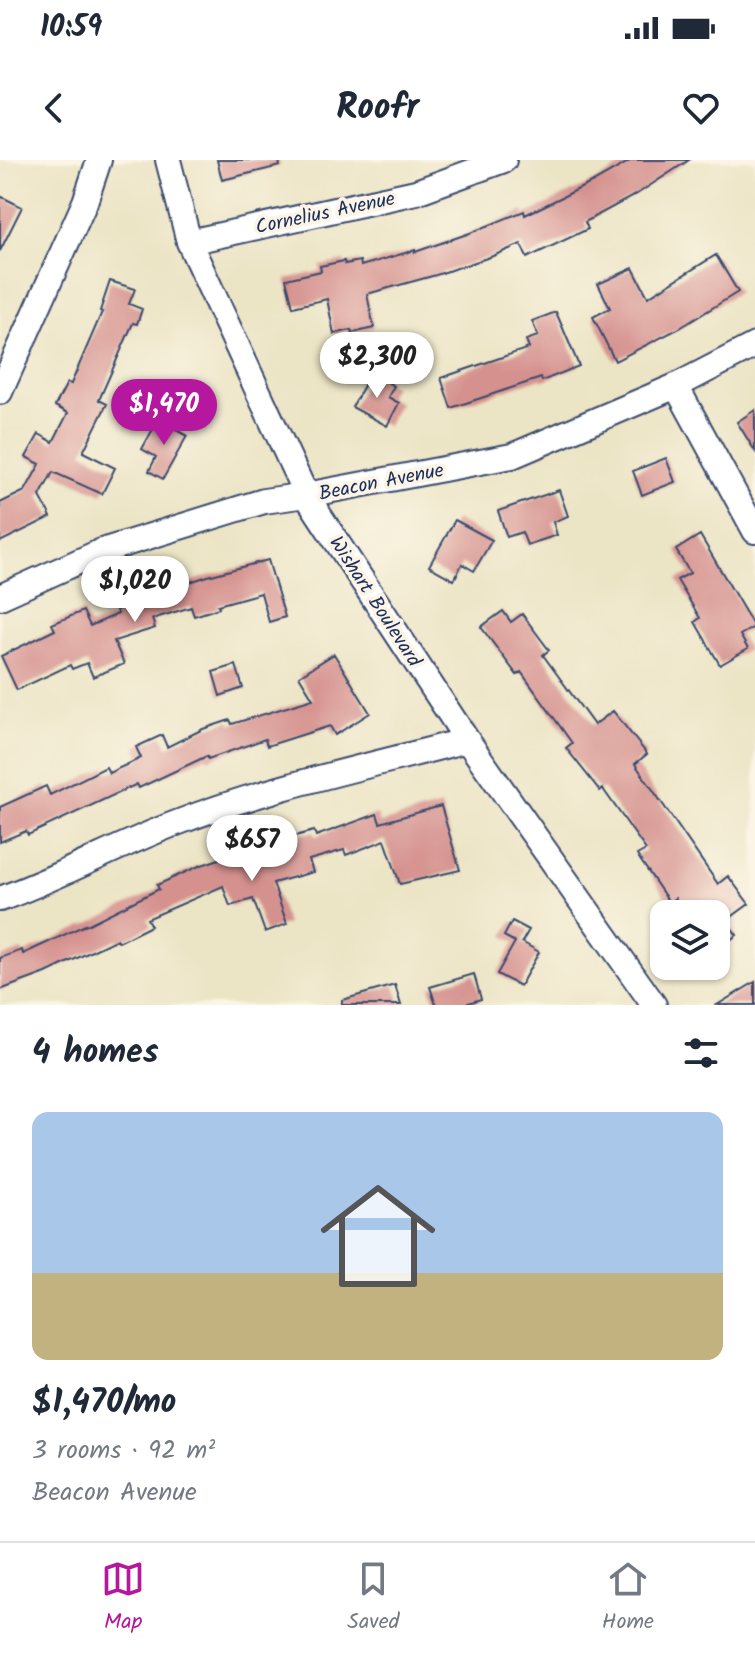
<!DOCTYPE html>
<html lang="en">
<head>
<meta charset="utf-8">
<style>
  :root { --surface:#fff; --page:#f6f6f7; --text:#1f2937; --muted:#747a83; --line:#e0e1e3; --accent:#b5179e }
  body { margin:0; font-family:Kalam,sans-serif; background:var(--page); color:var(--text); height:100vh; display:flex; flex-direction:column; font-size:30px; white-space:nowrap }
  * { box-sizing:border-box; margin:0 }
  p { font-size:26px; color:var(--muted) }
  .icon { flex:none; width:44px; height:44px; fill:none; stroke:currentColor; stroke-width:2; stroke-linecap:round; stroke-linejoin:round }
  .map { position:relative; height:845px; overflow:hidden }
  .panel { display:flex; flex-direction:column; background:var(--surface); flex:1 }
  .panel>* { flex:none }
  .controls { position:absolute; left:650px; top:740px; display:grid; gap:16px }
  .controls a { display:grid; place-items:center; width:80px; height:80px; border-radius:16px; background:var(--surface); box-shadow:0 2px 6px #0004; font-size:40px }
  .price { position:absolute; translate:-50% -68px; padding:0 18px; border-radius:28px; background:#fff; color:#222; font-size:26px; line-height:52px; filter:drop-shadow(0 2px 4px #0008) }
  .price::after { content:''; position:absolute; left:50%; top:48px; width:24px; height:18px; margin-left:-12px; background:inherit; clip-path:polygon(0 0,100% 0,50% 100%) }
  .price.active { background:var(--accent); color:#fff }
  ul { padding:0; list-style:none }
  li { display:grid; align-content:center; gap:16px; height:424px; padding:0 32px }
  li+li { border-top:2px solid var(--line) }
  li span { display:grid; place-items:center; height:248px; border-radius:16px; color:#555 }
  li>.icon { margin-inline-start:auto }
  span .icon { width:144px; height:144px; fill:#fffc; stroke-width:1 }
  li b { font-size:34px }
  h2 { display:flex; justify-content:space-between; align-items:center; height:96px; padding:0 32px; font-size:34px }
  .status { display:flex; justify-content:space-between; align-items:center; height:56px; padding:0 40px; background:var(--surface); direction:ltr }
  .status svg { height:22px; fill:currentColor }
  header { display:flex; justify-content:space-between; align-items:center; height:104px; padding:0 32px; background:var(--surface); font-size:36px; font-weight:700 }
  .tab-bar { display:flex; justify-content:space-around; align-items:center; height:112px; border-top:2px solid var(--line); background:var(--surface); font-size:22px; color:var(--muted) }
  .tab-bar a { display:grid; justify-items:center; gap:4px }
  .tab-bar .active { color:var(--accent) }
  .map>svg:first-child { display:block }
  .building { fill:#d5918e }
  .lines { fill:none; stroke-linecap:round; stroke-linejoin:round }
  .minor-casing { stroke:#3a4a6d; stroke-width:28 }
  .minor { stroke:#fff; stroke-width:24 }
  .labels { text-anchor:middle; stroke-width:7; stroke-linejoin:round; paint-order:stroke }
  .street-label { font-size:20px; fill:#1b2f5e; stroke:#fcf5e5 }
</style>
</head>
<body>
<div class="status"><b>10:59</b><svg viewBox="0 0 49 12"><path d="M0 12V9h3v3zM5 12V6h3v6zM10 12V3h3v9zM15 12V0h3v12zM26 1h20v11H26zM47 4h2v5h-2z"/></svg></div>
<header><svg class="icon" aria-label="back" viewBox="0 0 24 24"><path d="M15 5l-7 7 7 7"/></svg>Roofr<svg class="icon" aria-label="heart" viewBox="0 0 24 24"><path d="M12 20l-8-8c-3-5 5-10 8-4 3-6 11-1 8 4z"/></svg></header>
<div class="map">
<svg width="755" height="845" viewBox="0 0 755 845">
  <rect width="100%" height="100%" fill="#fcf5e5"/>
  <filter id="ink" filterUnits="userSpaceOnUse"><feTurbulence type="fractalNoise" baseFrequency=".0125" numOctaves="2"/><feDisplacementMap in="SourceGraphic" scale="16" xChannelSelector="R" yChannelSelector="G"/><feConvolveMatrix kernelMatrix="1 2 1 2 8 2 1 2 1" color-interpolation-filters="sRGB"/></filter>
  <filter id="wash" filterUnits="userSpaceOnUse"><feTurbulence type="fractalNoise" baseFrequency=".006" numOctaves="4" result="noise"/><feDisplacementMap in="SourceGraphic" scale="32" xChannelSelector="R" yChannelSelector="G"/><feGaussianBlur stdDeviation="1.8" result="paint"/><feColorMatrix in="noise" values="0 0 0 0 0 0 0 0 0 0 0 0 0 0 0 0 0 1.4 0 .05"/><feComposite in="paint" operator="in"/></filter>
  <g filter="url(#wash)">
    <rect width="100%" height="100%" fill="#ebe4c5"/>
    <g id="blocks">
      <!-- building -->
      <path class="building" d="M217 0H279L280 6 222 20Z
        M632 0H689L637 34 585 62 588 69 527 98 521 84 493 96 436 115 367 134 374 168 352 173 351 170 334 174 327 139 293 147 286 119 321 111 320 106 344 101 345 104 360 101 361 106 415 90V92L470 73 524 51 525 55 593 22Z
        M0 36 22 47 0 91Z
        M716 95 738 132 680 168 615 201 593 157 610 148 598 124 633 108 648 137Z
        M110 121 135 129 129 144 142 149 137 164 133 163 99 240 107 244 83 292 115 308 102 334 53 312 40 336 51 357 0 382V343L25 331 40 304 26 297 39 274 53 282 68 253 55 246 67 223 71 224 102 152 100 151Z
        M556 152 579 206 542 221 541 218 451 248 441 218 529 188 526 180 538 176 532 161Z
        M397 186 401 205 377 210 373 191Z
        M371 213 394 226 388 237 399 243 387 266 352 247Z
        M755 250V291L737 262Z
        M158 260 187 276 163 319 149 311 156 297 142 289Z
        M666 298 675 322 642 335 633 311Z
        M559 330 568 356 553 362 557 375 527 385 522 372 507 377 498 351Z
        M455 360 492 380 474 411 462 404 454 420 429 406Z
        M700 375 754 467 740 475 748 489 720 505 695 462 700 458 677 420 690 413 676 390Z
        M268 400 285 457 269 462 261 433 218 445 219 448 194 456 191 447 152 459 155 468 114 481 124 504 93 517 87 503 72 509 70 505 17 530 1 496 55 470 52 464 83 451 90 466 118 454 116 450 130 445 129 442 208 416Z
        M503 451 511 462 522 454 549 490 543 495 594 565 613 551 647 594 635 604 718 724 728 716 749 744 726 761 737 775 716 790V754H687L675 738 669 742 637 695 646 690 603 629 600 631 566 588 572 583 521 512 517 515 481 467Z
        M334 494 370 553 335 575 330 566 267 586 265 579 208 599 207 596 139 628 137 624 28 675 26 671 0 682V647L46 626 50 635 106 607 109 613 141 598 136 587 162 575 167 587 203 569 230 560 232 564 313 539 299 516Z
        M236 505 243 528 220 536 213 512Z
        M441 646 460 710 400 724 385 680 346 695 344 690 309 700 313 712 273 723 287 764 265 772 253 739 230 746 223 726 147 759 151 766 119 782 117 779 46 813 0 830V798L22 790 23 794 85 765V766L159 729 157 725 199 706 254 687 314 671 316 676 377 654 380 663Z
        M512 761 529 770 522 782 539 792 520 826 497 814 515 782 504 776Z
        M474 814 481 839 462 845H436L430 827Z
        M755 822V845H717Z
        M395 825 401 845H342V840Z"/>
    </g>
  </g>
  <g filter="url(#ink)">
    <use href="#blocks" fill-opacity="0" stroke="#3a4a6d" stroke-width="2"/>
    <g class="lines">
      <defs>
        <path id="minor" d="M168 0 189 82 306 335 467 580 654 845
          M189 82 416 32 504 0
          M676 226 755 371
          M0 232 85 42 99 0
          M0 437 102 391 264 341 306 335 512 296 676 226 755 185
          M0 739C61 717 118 685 179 662 272 626 371 606 467 580"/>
      </defs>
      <!-- minor casing -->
      <use href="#minor" class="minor-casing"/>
      <!-- minor -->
      <use href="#minor" class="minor"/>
    </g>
  </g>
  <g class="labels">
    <!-- street labels -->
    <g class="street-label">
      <text transform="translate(325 52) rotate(-12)" y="7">Cornelius Avenue</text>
      <text transform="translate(381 321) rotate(-11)" y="7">Beacon Avenue</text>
      <text transform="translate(376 441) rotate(57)" y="7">Wishart Boulevard</text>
    </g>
  </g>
</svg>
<div class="controls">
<a><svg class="icon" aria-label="layers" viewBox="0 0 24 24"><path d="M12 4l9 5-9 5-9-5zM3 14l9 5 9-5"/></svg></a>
</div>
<b class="price" style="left:377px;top:240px">$2,300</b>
<b class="price active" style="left:164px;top:287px">$1,470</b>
<b class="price" style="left:135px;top:464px">$1,020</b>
<b class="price" style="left:252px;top:723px">$657</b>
</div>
<section class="panel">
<h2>4 homes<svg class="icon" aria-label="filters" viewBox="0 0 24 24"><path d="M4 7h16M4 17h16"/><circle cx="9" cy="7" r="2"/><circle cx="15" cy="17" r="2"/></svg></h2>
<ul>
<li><span style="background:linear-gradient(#a9c7e8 65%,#c2b280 0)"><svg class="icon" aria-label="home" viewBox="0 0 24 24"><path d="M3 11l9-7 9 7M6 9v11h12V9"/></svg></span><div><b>$1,470/mo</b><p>3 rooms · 92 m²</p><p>Beacon Avenue</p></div></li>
</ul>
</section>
<nav class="tab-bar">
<a class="active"><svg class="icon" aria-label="map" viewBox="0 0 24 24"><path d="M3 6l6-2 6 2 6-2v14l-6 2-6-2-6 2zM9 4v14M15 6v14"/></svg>Map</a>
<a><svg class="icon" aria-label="saved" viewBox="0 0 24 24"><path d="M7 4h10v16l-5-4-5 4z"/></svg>Saved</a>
<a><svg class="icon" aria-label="home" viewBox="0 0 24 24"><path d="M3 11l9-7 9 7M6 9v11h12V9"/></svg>Home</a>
</nav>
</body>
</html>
